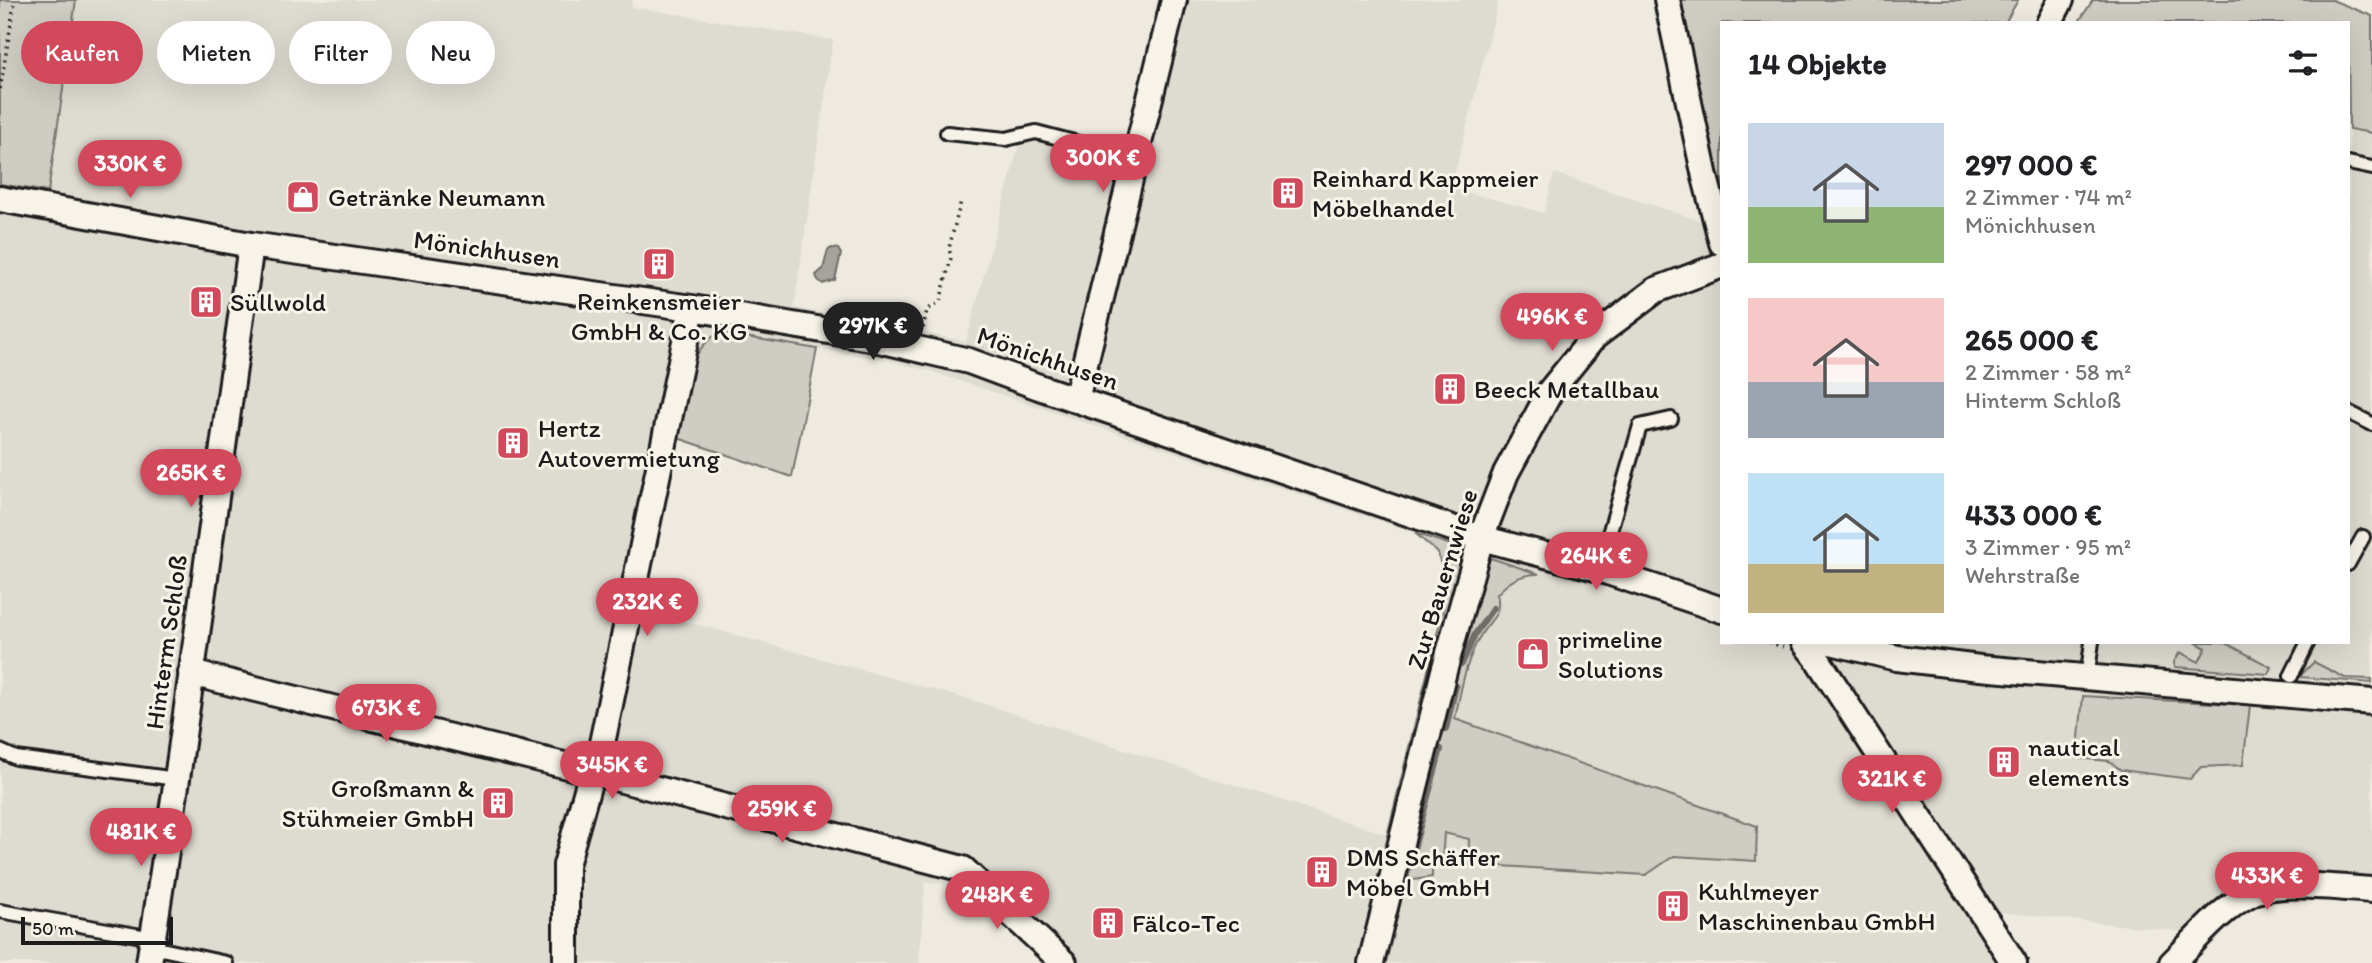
<!DOCTYPE html>
<html lang="de">
<head>
<meta charset="utf-8">
<style>
  :root { --surface:#fff; --page:#f2f2f2; --text:#202124; --muted:#757577; --accent:#d1495b }
  body { margin:0; font-family:Itim,sans-serif; background:var(--page); color:var(--text); height:100vh; display:flex; flex-direction:column; font-size:26px; white-space:nowrap }
  * { box-sizing:border-box; margin:0 }
  p { font-size:23px; color:var(--muted) }
  .icon { flex:none; width:38px; height:38px; fill:none; stroke:currentColor; stroke-width:2; stroke-linecap:round; stroke-linejoin:round }
  .map { position:relative; flex:1; overflow:hidden }
  .details { position:absolute; left:1720px; top:21px; width:630px; height:623px; display:flex; flex-direction:column; background:var(--surface); border-radius:0px; box-shadow:0 7px 28px #0002 }
  .details>* { flex:none }
  .banner { position:absolute; left:21px; top:21px; width:665px; height:63px; display:flex; gap:14px }
  .scale { position:absolute; left:21px; bottom:18px; width:152px; box-sizing:border-box; padding-left:7px; border:4px solid #1c1c1c; border-top:0; font-size:19px; line-height:24px; white-space:nowrap; color:#1c1c1c; -webkit-text-stroke:5px #f7f3e8; paint-order:stroke }
  .price { position:absolute; translate:-50% -60px; padding:0 16px; border-radius:24px; background:var(--accent); color:#fff; font-size:23px; line-height:46px; filter:drop-shadow(0 2px 4px #0008) }
  .price::after { content:''; position:absolute; left:50%; top:42px; width:21px; height:16px; margin-left:-10px; background:inherit; clip-path:polygon(0 0,100% 0,50% 100%) }
  .price.selected { background:#222; color:#fff }
  ul { padding:0; list-style:none }
  li { display:flex; align-items:center; gap:21px; height:175px; padding:0 28px }
  li span { display:grid; place-items:center; flex:none; width:196px; height:140px; border-radius:0px; color:#555 }
  li>.icon { margin-inline-start:auto }
  span .icon { width:84px; height:84px; fill:#fffc; stroke-width:1 }
  li b { font-size:30px }
  h2 { display:flex; justify-content:space-between; align-items:center; height:84px; padding:0 28px; font-size:30px }
  .tag { padding:0 24px; border-radius:32px; background:var(--surface); box-shadow:0 7px 28px #0002; font-size:24px; line-height:63px }
  .tag.selected { background:var(--accent); color:#fff }
  .map>svg:first-child { display:block }
  .built { fill:#dedbd1; fill-rule:evenodd }
  .green { fill:#cfccc3; stroke:#767470; stroke-width:2 }
  .water { fill:#a6a39d; stroke:#6f6d69; stroke-width:2 }
  .lines { fill:none; stroke-linecap:round; stroke-linejoin:round }
  .stream { stroke:#6f6d69; stroke-width:6 }
  .service-casing { stroke:#1c1c1c; stroke-width:18 }
  .minor-casing { stroke:#1c1c1c; stroke-width:30 }
  .path { stroke:#1c1c1c; stroke-width:3.5; stroke-dasharray:2 5; stroke-linecap:butt }
  .service { stroke:#f7f3e8; stroke-width:12 }
  .minor { stroke:#f7f3e8; stroke-width:24 }
  .labels { text-anchor:middle; stroke-width:6; stroke-linejoin:round; paint-order:stroke }
  .poi-label { font-size:26px; fill:#1c1c1c; stroke:#f7f3e8; text-anchor:start }
  .street-label { font-size:26px; fill:#1c1c1c; stroke:#f7f3e8 }
</style>
</head>
<body>
<div class="map">
<svg width="2372" height="963" viewBox="0 0 2372 963">
  <rect width="100%" height="100%" fill="#eeeae0"/>
  <filter id="ink" filterUnits="userSpaceOnUse"><feTurbulence type="fractalNoise" baseFrequency=".0143" numOctaves="2"/><feDisplacementMap in="SourceGraphic" scale="14" xChannelSelector="R" yChannelSelector="G"/><feConvolveMatrix kernelMatrix="1 2 1 2 8 2 1 2 1" color-interpolation-filters="sRGB"/></filter>
  <g filter="url(#ink)">
    <!-- built -->
    <path class="built" d="M76 0H632V7L833 40 794 308 897 326 966 342 1020 141H1043L1142 167 1186 0H1499L1451 188 1544 213 1554 173 1707 223 1722 274V642H2195L2206 648 2199 662 2182 652 2174 662 2270 667 2224 642H2348L2349 129 2372 133V679L2345 678 2314 663 2300 677 2372 683V884L2279 879 2195 933 1990 911 2023 963H1051L971 889 925 881 919 963H0V184L48 192ZM728 334 885 360 930 371 1536 573 1526 574 1508 582 1497 594 1496 616 1481 634 1471 657 1455 719 1757 826 1674 856 1646 875 1468 864 1469 839 1444 833 1432 863 1407 841 978 702 641 609 689 367ZM2083 696 2250 705 2243 765 2121 770 2109 761 2077 758Z"/>
    <!-- green -->
    <path class="green" d="M0 0H76L48 192 0 184Z
      M1679 0H2018L2005 23H1722V202Z
      M2093 0H2332L2372 16V133L2349 129 2348 23H2078Z
      M717 334H728L817 349 792 477 675 437C682 402 684 354 717 334Z
      M1415 533 1539 574C1520 574 1509 581 1497 594 1502 615 1492 617 1482 633 1466 658 1461 690 1455 719L1757 826 1756 861 1674 856 1646 875 1468 864 1469 839 1444 833 1442 864 1432 863V877L1414 880 1403 875 1407 841 1387 836 1444 606 1443 573 1438 553Z
      M2195 642H2224L2271 667 2268 674 2175 667 2174 662 2180 652 2199 662 2206 648Z
      M2314 662 2345 678 2372 679V683L2299 677Z
      M2083 696 2250 705 2243 765 2201 767 2190 779 2121 770 2109 761 2077 758Z"/>
    <!-- water -->
    <path class="water" d="M832 248 838 249 841 254 835 280 823 284 818 280 816 275 823 269 828 250Z"/>
    <g class="lines">
      <!-- stream -->
      <path class="stream" d="M1462 664 1475 634 1493 608
        M1446 729 1456 686
        M1406 878 1441 749
        M1391 932 1397 910"/>
      <defs>
        <path id="service" d="M947 133 1006 139 1036 132 1135 158
          M2348 163 2372 168
          M2348 412 2372 424
          M2348 564 2363 537
          M1599 569 1640 426 1671 419
          M2291 676 2308 642
          M2087 678 2092 642
          M0 751 16 758 177 779
          M0 911 153 938
          M152 947 226 963"/>
        <path id="minor" d="M1667 0 1705 177 1722 243
          M2049 23 2061 0
          M0 199 251 245 692 308 870 338 969 361 1039 387 1481 538 1599 569 1722 610
          M1076 400 1174 0
          M1804 642 1816 657 2014 963
          M1831 642 1897 658 1980 668 2372 702
          M191 673 592 772 963 869 1064 963
          M149 963 177 779 251 245
          M566 963V865L592 772 600 753 692 308
          M1371 963 1444 671 1481 538 1506 473 1551 390 1594 337 1656 290 1722 265
          M2172 963C2195 941 2224 905 2254 892 2283 880 2339 888 2372 890"/>
      </defs>
      <!-- service casing -->
      <use href="#service" class="service-casing"/>
      <!-- minor casing -->
      <use href="#minor" class="minor-casing"/>
      <!-- path -->
      <path class="path" d="M0 89 15 0
        M923 328 927 310 940 302 951 258 949 248 961 201
        M1769 642 1783 647"/>
      <!-- service -->
      <use href="#service" class="service"/>
      <!-- minor -->
      <use href="#minor" class="minor"/>
    </g>
  </g>
  <!-- icons -->
  <defs>
    <symbol id="building-square" viewBox="-11 -11 22 22"><rect x="-9" y="-9" width="18" height="18" rx="4" fill="#d1495b" stroke="#f7f3e8"/><path d="M-4-6H4V6H1V3H-1V6H-4ZM-2.5-4.3h1.7v1.8h-1.7ZM.8-4.3h1.7v1.8H.8ZM-2.5-1h1.7V.8h-1.7ZM.8-1h1.7V.8H.8Z" fill="#fff"/></symbol>
    <symbol id="shop-square" viewBox="-11 -11 22 22"><rect x="-9" y="-9" width="18" height="18" rx="4" fill="#d1495b" stroke="#f7f3e8"/><path d="M-5-2.5h2.3a2.7 3.5 0 0 1 5.4 0H5L5.5 6h-11ZM-1.5-2.5h3a1.5 2.3 0 0 0-3 0Z" fill="#fff"/></symbol>
  </defs>
  <g fill-rule="evenodd">
    <use href="#building-square" x="1269" y="174" width="38" height="38"/>
    <use href="#shop-square" x="284" y="178" width="38" height="38"/>
    <use href="#building-square" x="640" y="245" width="38" height="38"/>
    <use href="#building-square" x="187" y="283" width="38" height="38"/>
    <use href="#building-square" x="1431" y="370" width="38" height="38"/>
    <use href="#building-square" x="494" y="424" width="38" height="38"/>
    <use href="#shop-square" x="1514" y="635" width="38" height="38"/>
    <use href="#building-square" x="1985" y="743" width="38" height="38"/>
    <use href="#building-square" x="479" y="784" width="38" height="38"/>
    <use href="#building-square" x="1303" y="853" width="38" height="38"/>
    <use href="#building-square" x="1654" y="887" width="38" height="38"/>
    <use href="#building-square" x="1089" y="904" width="38" height="38"/>
  </g>
  <g class="labels">
    <!-- poi labels -->
    <g class="poi-label">
      <text x="1312" y="187">Reinhard Kappmeier<tspan x="1312" dy="30">Möbelhandel</tspan></text>
      <text x="328" y="206">Getränke Neumann</text>
      <text x="659" y="310" text-anchor="middle">Reinkensmeier<tspan x="659" dy="30">GmbH &amp; Co. KG</tspan></text>
      <text x="230" y="311">Süllwold</text>
      <text x="1474" y="398">Beeck Metallbau</text>
      <text x="538" y="437">Hertz<tspan x="538" dy="30">Autovermietung</tspan></text>
      <text x="1558" y="648">primeline<tspan x="1558" dy="30">Solutions</tspan></text>
      <text x="2028" y="756">nautical<tspan x="2028" dy="30">elements</tspan></text>
      <text x="474" y="797" text-anchor="end">Großmann &amp;<tspan x="474" dy="30">Stühmeier GmbH</tspan></text>
      <text x="1346" y="866">DMS Schäffer<tspan x="1346" dy="30">Möbel GmbH</tspan></text>
      <text x="1698" y="900">Kuhlmeyer<tspan x="1698" dy="30">Maschinenbau GmbH</tspan></text>
      <text x="1132" y="932">Fälco-Tec</text>
    </g>
    <!-- street labels -->
    <g class="street-label">
      <text transform="translate(487 249) rotate(8)" y="9">Mönichhusen</text>
      <text transform="translate(1048 358) rotate(19)" y="9">Mönichhusen</text>
      <text transform="translate(1442 579) rotate(-73)" y="9">Zur Bauernwiese</text>
      <text transform="translate(166 642) rotate(-82)" y="9">Hinterm Schloß</text>
    </g>
  </g>
</svg>
<div class="scale">50 m</div>
<b class="price" style="left:1103px;top:194px">300K €</b>
<b class="price" style="left:130px;top:200px">330K €</b>
<b class="price" style="left:1552px;top:353px">496K €</b>
<b class="price selected" style="left:873px;top:362px">297K €</b>
<b class="price" style="left:191px;top:509px">265K €</b>
<b class="price" style="left:1596px;top:592px">264K €</b>
<b class="price" style="left:647px;top:638px">232K €</b>
<b class="price" style="left:386px;top:744px">673K €</b>
<b class="price" style="left:612px;top:801px">345K €</b>
<b class="price" style="left:1892px;top:815px">321K €</b>
<b class="price" style="left:782px;top:845px">259K €</b>
<b class="price" style="left:141px;top:868px">481K €</b>
<b class="price" style="left:2267px;top:912px">433K €</b>
<b class="price" style="left:997px;top:931px">248K €</b>
<div class="banner">
<a class="tag selected">Kaufen</a>
<a class="tag">Mieten</a>
<a class="tag">Filter</a>
<a class="tag">Neu</a>
</div>
<section class="details">
<h2>14 Objekte<svg class="icon" aria-label="filters" viewBox="0 0 24 24"><path d="M4 7h16M4 17h16"/><circle cx="9" cy="7" r="2"/><circle cx="15" cy="17" r="2"/></svg></h2>
<ul>
<li><span style="background:linear-gradient(#c9d6e8 60%,#8fb573 0)"><svg class="icon" aria-label="home" viewBox="0 0 24 24"><path d="M3 11l9-7 9 7M6 9v11h12V9"/></svg></span><div><b>297 000 €</b><p>2 Zimmer · 74 m²</p><p>Mönichhusen</p></div></li>
<li><span style="background:linear-gradient(#f6c9c9 60%,#9aa5b1 0)"><svg class="icon" aria-label="home" viewBox="0 0 24 24"><path d="M3 11l9-7 9 7M6 9v11h12V9"/></svg></span><div><b>265 000 €</b><p>2 Zimmer · 58 m²</p><p>Hinterm Schloß</p></div></li>
<li><span style="background:linear-gradient(#bfe0f5 65%,#c2b280 0)"><svg class="icon" aria-label="home" viewBox="0 0 24 24"><path d="M3 11l9-7 9 7M6 9v11h12V9"/></svg></span><div><b>433 000 €</b><p>3 Zimmer · 95 m²</p><p>Wehrstraße</p></div></li>
</ul>
</section>
</div>
</body>
</html>
